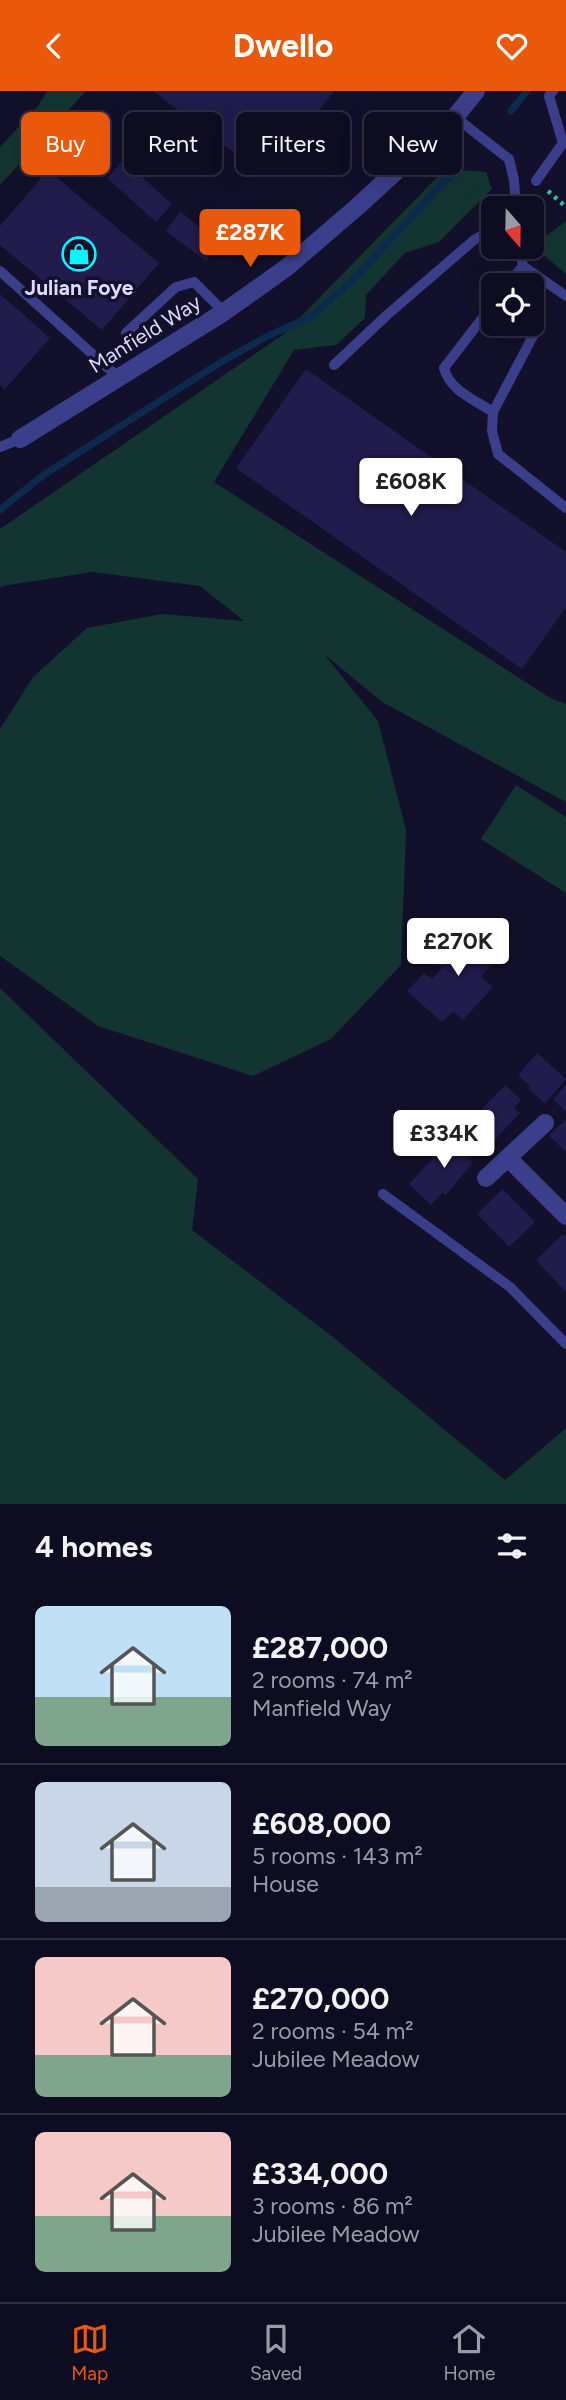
<!DOCTYPE html>
<html lang="en">
<head>
<meta charset="utf-8">
<style>
  :root { --surface:#0e0c20; --page:#1c1a2d; --text:#f1f3f6; --muted:#9b9ba5; --line:#2e2c3e; --accent:#ea580c }
  body { margin:0; font-family:Figtree,sans-serif; background:var(--page); color:var(--text); height:100vh; display:flex; flex-direction:column; font-size:26px; white-space:nowrap }
  * { box-sizing:border-box; margin:0 }
  p { font-size:23px; color:var(--muted) }
  .icon { flex:none; width:38px; height:38px; fill:none; stroke:currentColor; stroke-width:2; stroke-linecap:round; stroke-linejoin:round }
  .map { position:relative; height:1413px; overflow:hidden }
  .sheet { display:flex; flex-direction:column; background:var(--surface); flex:1 }
  .sheet>* { flex:none }
  .top-card { position:absolute; left:21px; top:21px; width:525px; height:63px; display:flex; gap:14px }
  .needle { width:46px; rotate:160deg }
  .controls { position:absolute; left:481px; top:105px; display:grid; gap:14px }
  .controls a { display:grid; place-items:center; width:63px; height:63px; border-radius:10px; background:var(--surface); box-shadow:0 7px 28px #0002,0 0 0 2px var(--line); font-size:35px }
  .price { position:absolute; translate:-50% -60px; padding:0 16px; border-radius:7px; background:#fff; color:#222; font-size:23px; line-height:46px; filter:drop-shadow(0 2px 4px #0008) }
  .price::after { content:''; position:absolute; left:50%; top:42px; width:21px; height:16px; margin-left:-10px; background:inherit; clip-path:polygon(0 0,100% 0,50% 100%) }
  .price.current { background:var(--accent); color:#fff }
  ul { padding:0; list-style:none }
  li { display:flex; align-items:center; gap:21px; height:175px; padding:0 35px }
  li+li { border-top:2px solid var(--line) }
  li span { display:grid; place-items:center; flex:none; width:196px; height:140px; border-radius:10px; color:#555 }
  li>.icon { margin-inline-start:auto }
  span .icon { width:84px; height:84px; fill:#fffc; stroke-width:1 }
  li b { font-size:30px }
  h2 { display:flex; justify-content:space-between; align-items:center; height:84px; padding:0 35px; font-size:30px }
  .pill { padding:0 24px; border-radius:10px; background:var(--surface); box-shadow:0 7px 28px #0002,0 0 0 2px var(--line); font-size:24px; line-height:63px }
  .pill.current { background:var(--accent); color:#fff }
  header { display:flex; justify-content:space-between; align-items:center; height:91px; padding:0 35px; background:var(--accent); color:#fff; font-size:32px; font-weight:700 }
  .dock { display:flex; justify-content:space-around; align-items:center; height:98px; border-top:2px solid var(--line); background:var(--surface); font-size:19px; color:var(--muted) }
  .dock a { display:grid; justify-items:center; gap:4px }
  .dock .current { color:var(--accent) }
  .map>svg:first-child { display:block }
  .green { fill:#133531 }
  .lines { fill:none; stroke-linecap:round; stroke-linejoin:round }
  .stream { stroke:#0c294e; stroke-width:7 }
  .building { fill:#221c4c }
  .path { stroke:#2fbeac; stroke-width:4.5; stroke-dasharray:3.5 5; stroke-linecap:butt }
  .lane { stroke:#3b3e8a; stroke-width:10 }
  .street { stroke:#3b3e8a; stroke-width:18 }
  .labels { text-anchor:middle; stroke-width:7; stroke-linejoin:round; paint-order:stroke }
  .poi-label { font-size:21px; font-weight:bold; fill:#dcdaff; stroke:#13102b }
  .street-label { font-size:21px; fill:#dcdaff; stroke:#13102b }
</style>
</head>
<body>
<header><svg class="icon" aria-label="back" viewBox="0 0 24 24"><path d="M15 5l-7 7 7 7"/></svg>Dwello<svg class="icon" aria-label="heart" viewBox="0 0 24 24"><path d="M12 20l-8-8c-3-5 5-10 8-4 3-6 11-1 8 4z"/></svg></header>
<div class="map">
<svg width="566" height="1413" viewBox="0 0 566 1413">
  <rect width="100%" height="100%" fill="#13102b"/>
  <!-- green -->
  <path class="green" d="M47 0H86L0 94V56L38 15Z
    M445 78 486 81 492 98 439 151 405 162 366 204 365 227 336 254 294 259 214 391 552 608 566 613V711L382 611 324 563 378 630 406 739 401 874 331 948 253 985 98 935 0 865V638L33 586 87 537 162 523 244 530 200 495 92 481 2 495 0 497V438L284 243Z
    M566 130V183L533 155Z
    M516 694 566 726V802L481 748Z
    M0 897 198 1088 192 1139 333 1246 505 1389 566 1337V1413H0Z"/>
  <g class="lines">
    <!-- stream -->
    <path class="stream" d="M511 20 527 0
      M0 419 42 385 221 271 266 246 312 225 355 187 456 78"/>
  </g>
  <!-- building -->
  <path class="building" d="M153 0H334L267 87Z
    M123 69 172 113 156 131 107 87Z
    M48 79 159 172 102 239 0 154V135Z
    M180 121 220 152 206 170 166 140Z
    M0 203 50 247 5 298 0 294Z
    M306 278 566 461V516L522 578 236 377Z
    M467 834 500 865 481 886 493 896 463 929 453 920 442 931 407 900 424 882 432 888 442 877 436 872 442 866 447 869 455 860 449 854Z
    M537 962 566 988 545 1013 528 997 530 995 518 984Z
    M505 994 521 1009 514 1017 520 1022 492 1052 484 1045 477 1053 462 1039Z
    M566 994V1021L553 1008Z
    M566 1028V1061L549 1045Z
    M457 1041 473 1055 469 1061 471 1063 468 1067 473 1071 446 1104 443 1101 431 1114 409 1093Z
    M503 1098 535 1131 509 1156 477 1123Z
    M563 1143 566 1146V1201L536 1169Z"/>
  <g class="lines">
    <!-- path -->
    <path class="path" d="M548 100 566 116"/>
    <!-- lane -->
    <path class="lane" d="M455 26 509 68 514 89 516 117
      M536 90 563 52 549 5 553 0
      M519 156 523 175 530 194
      M523 175 566 205
      M0 180 119 287
      M507 194 523 175
      M532 201 535 210 534 243 493 321 492 340 498 363 566 417
      M126 242 176 196 194 191 224 221
      M334 274 387 224 474 149 494 137
      M493 321C475 309 449 299 444 277L494 212
      M0 356 20 348
      M383 1103 510 1196 566 1253"/>
    <!-- street -->
    <path class="street" d="M20 348 224 221 286 177 357 116 455 26 476 0
      M509 1068 566 1125
      M486 1087 545 1032"/>
  </g>
  <!-- icons -->
  <defs>
    <symbol id="shop-ring" viewBox="-11 -11 22 22"><circle r="9.5" fill="#13102b" stroke="#06f8ff" stroke-width="1.5"/><path d="M-5-2.5h2.3a2.7 3.5 0 0 1 5.4 0H5L5.5 6h-11ZM-1.5-2.5h3a1.5 2.3 0 0 0-3 0Z" fill="#06f8ff"/></symbol>
  </defs>
  <g fill-rule="evenodd">
    <use href="#shop-ring" x="60" y="144" width="38" height="38"/>
  </g>
  <g class="labels">
    <!-- poi labels -->
    <g class="poi-label">
      <text x="79" y="204">Julian Foye</text>
    </g>
    <!-- street labels -->
    <g class="street-label">
      <text transform="translate(145 243) rotate(-32)" y="7">Manfield Way</text>
    </g>
  </g>
</svg>
<div class="controls">
<a><svg class="needle" viewBox="-14 -14 28 28"><path d="M0-13l5 13h-10z" fill="#e53935"/><path d="M0 13l5-13h-10z" fill="#9b9ba5"/></svg></a>
<a><svg class="icon" aria-label="locate" viewBox="0 0 24 24"><circle cx="12" cy="12" r="6"/><path d="M12 2v4M12 18v4M2 12h4M18 12h4"/></svg></a>
</div>
<b class="price current" style="left:250px;top:178px">£287K</b>
<b class="price" style="left:411px;top:427px">£608K</b>
<b class="price" style="left:458px;top:887px">£270K</b>
<b class="price" style="left:444px;top:1079px">£334K</b>
<div class="top-card">
<a class="pill current">Buy</a>
<a class="pill">Rent</a>
<a class="pill">Filters</a>
<a class="pill">New</a>
</div>
</div>
<section class="sheet">
<h2>4 homes<svg class="icon" aria-label="filters" viewBox="0 0 24 24"><path d="M4 7h16M4 17h16"/><circle cx="9" cy="7" r="2"/><circle cx="15" cy="17" r="2"/></svg></h2>
<ul>
<li><span style="background:linear-gradient(#bfe0f5 65%,#7fa58c 0)"><svg class="icon" aria-label="home" viewBox="0 0 24 24"><path d="M3 11l9-7 9 7M6 9v11h12V9"/></svg></span><div><b>£287,000</b><p>2 rooms · 74 m²</p><p>Manfield Way</p></div></li>
<li><span style="background:linear-gradient(#c9d6e8 75%,#9aa5b1 0)"><svg class="icon" aria-label="home" viewBox="0 0 24 24"><path d="M3 11l9-7 9 7M6 9v11h12V9"/></svg></span><div><b>£608,000</b><p>5 rooms · 143 m²</p><p>House</p></div></li>
<li><span style="background:linear-gradient(#f6c9c9 70%,#7fa58c 0)"><svg class="icon" aria-label="home" viewBox="0 0 24 24"><path d="M3 11l9-7 9 7M6 9v11h12V9"/></svg></span><div><b>£270,000</b><p>2 rooms · 54 m²</p><p>Jubilee Meadow</p></div></li>
<li><span style="background:linear-gradient(#f6c9c9 60%,#7fa58c 0)"><svg class="icon" aria-label="home" viewBox="0 0 24 24"><path d="M3 11l9-7 9 7M6 9v11h12V9"/></svg></span><div><b>£334,000</b><p>3 rooms · 86 m²</p><p>Jubilee Meadow</p></div></li>
</ul>
</section>
<nav class="dock">
<a class="current"><svg class="icon" aria-label="map" viewBox="0 0 24 24"><path d="M3 6l6-2 6 2 6-2v14l-6 2-6-2-6 2zM9 4v14M15 6v14"/></svg>Map</a>
<a><svg class="icon" aria-label="saved" viewBox="0 0 24 24"><path d="M7 4h10v16l-5-4-5 4z"/></svg>Saved</a>
<a><svg class="icon" aria-label="home" viewBox="0 0 24 24"><path d="M3 11l9-7 9 7M6 9v11h12V9"/></svg>Home</a>
</nav>
</body>
</html>
